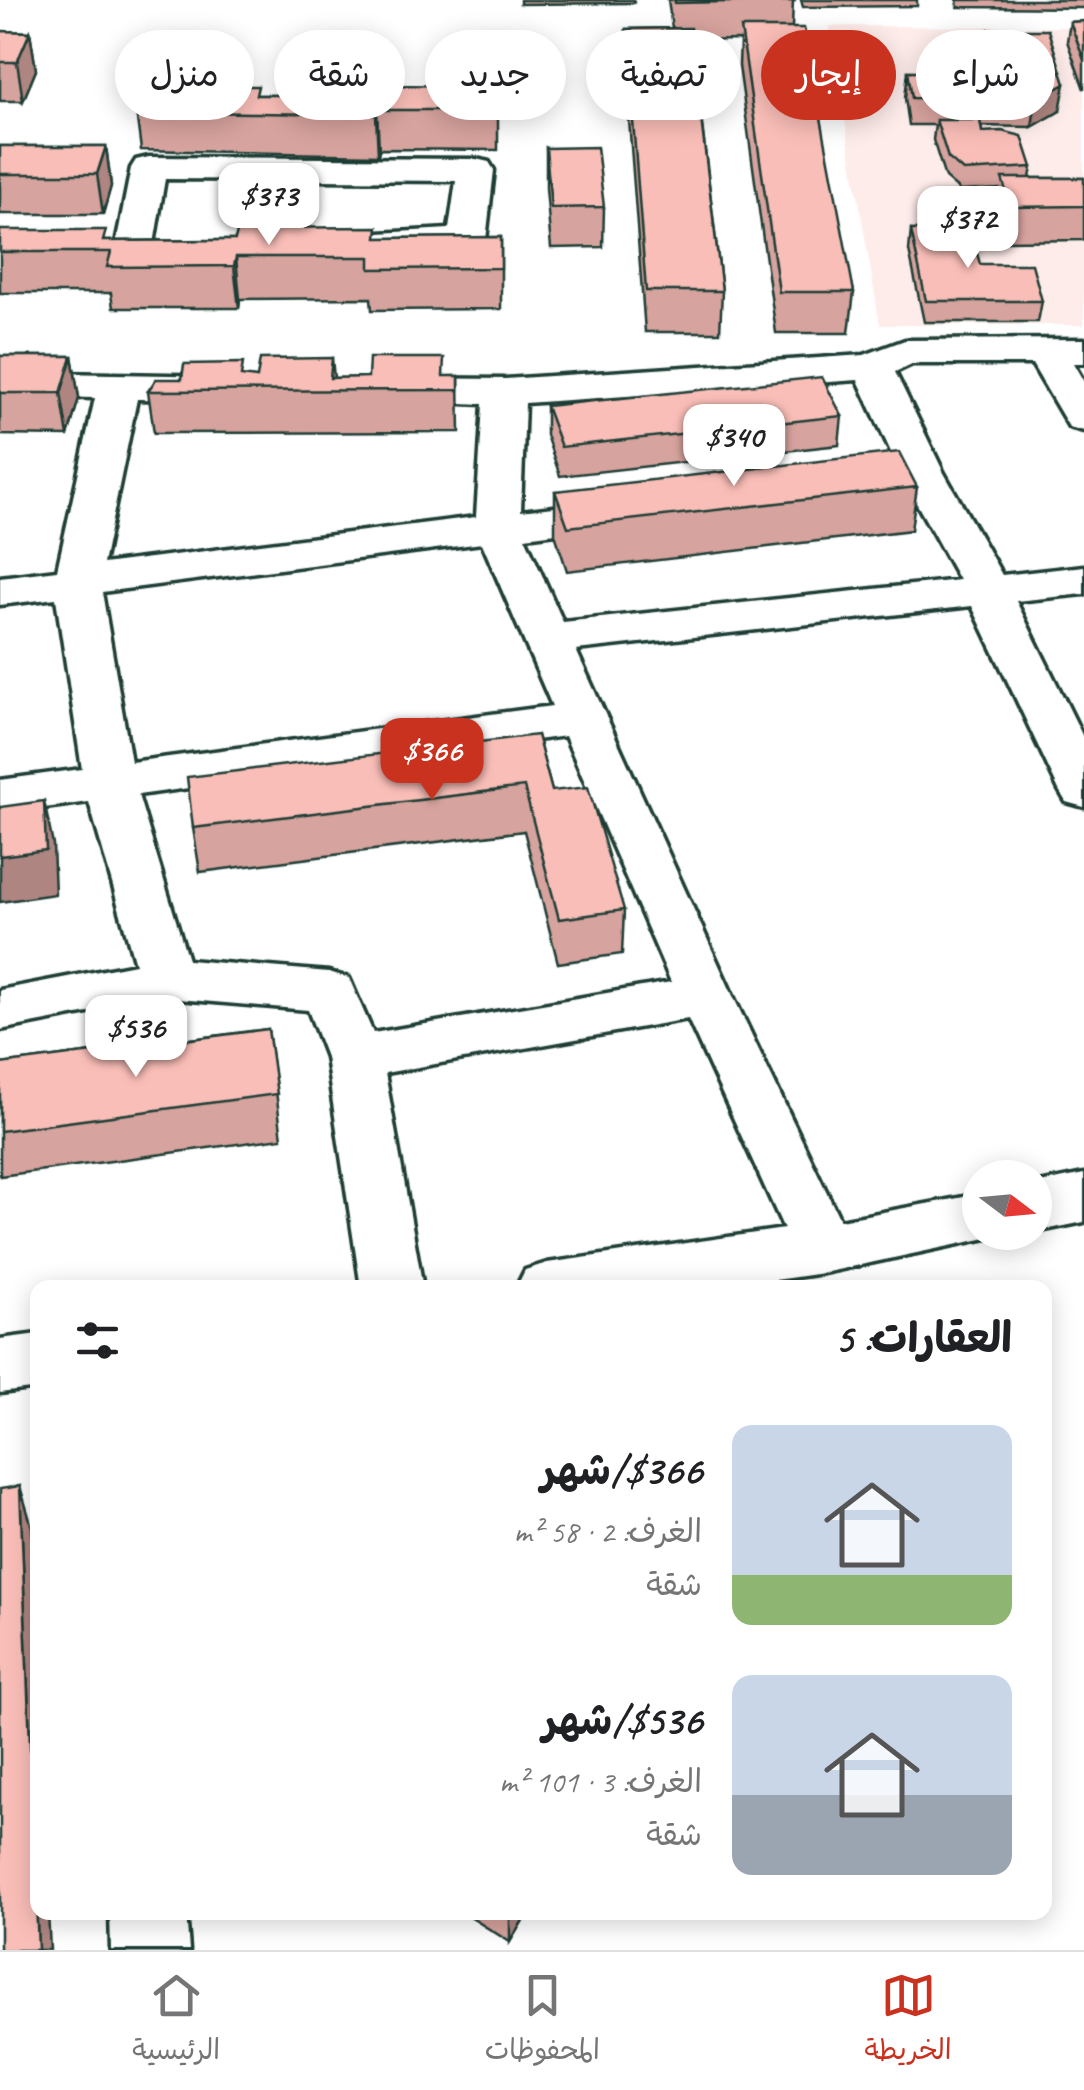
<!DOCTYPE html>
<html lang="ar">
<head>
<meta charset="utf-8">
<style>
  :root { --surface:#fff; --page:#f6f6f6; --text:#202124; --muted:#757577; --line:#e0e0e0; --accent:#c8321e }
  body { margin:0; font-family:Caveat,"Playpen Sans Arabic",sans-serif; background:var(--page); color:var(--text); direction:rtl; height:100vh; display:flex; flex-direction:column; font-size:38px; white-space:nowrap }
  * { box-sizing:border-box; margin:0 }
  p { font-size:32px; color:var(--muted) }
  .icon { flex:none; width:55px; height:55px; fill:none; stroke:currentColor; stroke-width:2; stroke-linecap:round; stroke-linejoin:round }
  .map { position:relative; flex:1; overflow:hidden; direction:ltr }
  .sheet { position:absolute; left:30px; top:1280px; width:1022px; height:640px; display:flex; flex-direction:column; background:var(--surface); border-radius:20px; box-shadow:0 5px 25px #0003; direction:rtl }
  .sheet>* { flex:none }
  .hud { position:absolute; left:30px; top:30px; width:1025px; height:90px; direction:rtl; display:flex; gap:20px }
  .needle { width:65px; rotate:106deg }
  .fabs { position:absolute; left:962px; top:1160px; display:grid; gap:20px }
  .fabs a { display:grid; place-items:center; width:90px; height:90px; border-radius:50%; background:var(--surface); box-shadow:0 5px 25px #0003; font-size:50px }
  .price { position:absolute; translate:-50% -85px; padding:0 22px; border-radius:20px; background:#fff; color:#222; font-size:32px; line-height:65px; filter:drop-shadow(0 2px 5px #0008) }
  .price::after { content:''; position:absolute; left:50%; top:60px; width:30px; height:22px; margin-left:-15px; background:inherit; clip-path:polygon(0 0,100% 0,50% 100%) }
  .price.current { background:var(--accent); color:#fff }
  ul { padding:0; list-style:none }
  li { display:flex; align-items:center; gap:30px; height:250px; padding:0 40px }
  li span { display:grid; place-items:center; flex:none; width:280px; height:200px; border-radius:20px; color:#555 }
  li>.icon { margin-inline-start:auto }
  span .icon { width:120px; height:120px; fill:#fffc; stroke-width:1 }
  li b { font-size:42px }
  h2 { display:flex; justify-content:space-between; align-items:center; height:120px; padding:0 40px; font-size:42px }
  .tag { padding:0 35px; border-radius:45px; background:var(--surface); box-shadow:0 5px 25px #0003; font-size:35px; line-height:90px }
  .tag.current { background:var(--accent); color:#fff }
  .dock { display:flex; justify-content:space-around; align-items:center; height:140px; border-top:2px solid var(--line); background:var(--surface); font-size:28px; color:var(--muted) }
  .dock a { display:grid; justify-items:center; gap:5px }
  .dock .current { color:var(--accent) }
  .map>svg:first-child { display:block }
  .built { fill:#feecea }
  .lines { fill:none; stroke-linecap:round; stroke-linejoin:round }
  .minor-casing { stroke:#1f3d34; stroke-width:7 }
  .minor { fill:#fff; fill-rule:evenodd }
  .wall { fill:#d7a39e; stroke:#1f3d34; stroke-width:2.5 }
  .shaded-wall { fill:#af8581; stroke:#1f3d34; stroke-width:2.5 }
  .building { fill:#fabeb8; stroke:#1f3d34; stroke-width:2.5 }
</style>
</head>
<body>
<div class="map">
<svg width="1084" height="1950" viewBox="0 0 1084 1950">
  <rect width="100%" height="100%" fill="#fff"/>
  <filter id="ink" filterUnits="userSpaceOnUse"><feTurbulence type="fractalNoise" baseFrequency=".01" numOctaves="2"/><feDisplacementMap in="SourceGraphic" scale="20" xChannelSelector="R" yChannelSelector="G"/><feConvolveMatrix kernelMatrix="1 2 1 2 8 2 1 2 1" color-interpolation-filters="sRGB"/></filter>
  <g filter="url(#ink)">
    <!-- built -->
    <path class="built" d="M829 26 1084 27V325H880Z"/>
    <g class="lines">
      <defs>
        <path id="minor" d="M149 157 476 159 489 162 494 170 486 240 481 248C451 255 409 256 379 249L374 241 379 233 449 229 456 181 165 179 154 244 149 252 135 255 121 252 116 244 131 168 136 160Z
          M1084 339V363H1073L1084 382V431L1069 427 1032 364H912L895 372 944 473 1002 575 1084 566V594L1016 601 1084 739V807L1066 802 1059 790 972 606 576 650 733 996 840 1220 980 1194V1232L1001 1235 823 1273 721 1288H516L525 1270 547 1263 784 1229 688 1019 385 1073 423 1288H361L326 1057 308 1010 166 998 0 1030V990L135 964 89 802 0 814V780L82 769 56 598 0 605V577L57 570 95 398 0 396V372L225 376 240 379 246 388 240 397 225 400 137 399 103 564 476 517 483 404 371 399 365 390 371 381 386 378 505 379 864 355 905 340ZM858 380 896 463 821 475 814 484 821 493 836 497 908 488 959 580 563 622 525 537 627 524 643 520 649 511 643 502 627 498 521 511 525 403ZM482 543 552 706 131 762 102 592ZM565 736 671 982 373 1033 349 978 329 972 188 960 138 795Z
          M1084 1174V1222L1035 1232V1184Z
          M38 1334V1388L0 1393V1339Z
          M110 1912H186L189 1950H111Z"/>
      </defs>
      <!-- minor casing -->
      <use href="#minor" class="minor-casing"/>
      <!-- minor -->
      <use href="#minor" class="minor"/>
    </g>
    <!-- wall -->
    <path class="wall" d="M520 0H634V3L520 4Z
      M668 0H793L792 28 854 292 849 333H776L739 66 740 40 692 41 722 291 720 332H645L625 67 626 29 672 28Z
      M801 0H917V6L803 7Z
      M957 0H1084V8L958 7Z
      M1084 21V89L1067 41 1070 22Z
      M989 30 1060 111 1032 127 981 126 982 132 1032 167 1030 178H1084V240L1006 241 997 211 1000 189 960 191 945 178 933 140 935 125H909L905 98 908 71 984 72 989 70 985 57Z
      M0 31 30 32 36 70 23 101H0Z
      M498 86V150L379 149 378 155 141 150 136 111 259 95H376Z
      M0 146H106L111 186 103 214H0Z
      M546 148 604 207 603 247 551 248 546 188Z
      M0 230 107 241 501 237V309L372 310 371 298 240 299 239 308H113L111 293H0Z
      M911 230 980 264 1042 301 1038 322H924L909 251Z
      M0 356H72L79 398 68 436 0 435Z
      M332 358 334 378 459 376 460 432 154 433 148 391 257 378Z
      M546 406 842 416 839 445 560 476 546 435Z
      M917 487 911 530 567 571 555 534V491Z
      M537 735 552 791 624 910 622 954 558 963 524 831 200 872 193 828Z
      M268 1029 282 1138 0 1176V1064Z
      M462 1912H528L510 1942Z"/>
    <!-- shaded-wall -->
    <path class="shaded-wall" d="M30 32 36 70 23 101 17 62Z
      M1065 84 1060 111 1032 127 1036 100Z
      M377 110 379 149 378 155 376 115Z
      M106 146 111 186 103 214 97 174Z
      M236 257 240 299 239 308 234 266Z
      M72 356 79 398 68 436 61 393Z
      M44 801 53 845 55 894 0 902V856Z
      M20 1486 32 1527 38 1656V1912H48L50 1950H38Z
      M510 1912H528L510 1942Z"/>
    <!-- building -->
    <path class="building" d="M675 0H793L794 1 675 3Z
      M1084 21V60L1070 22Z
      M690 28 722 291H646L626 29Z
      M741 28H804L854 292H779Z
      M989 30H1048L1065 84 1036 100 912 98 908 71 984 72 1000 66Z
      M0 31 30 32 17 62H0Z
      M377 85 498 86 497 110H377L376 115 136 111 142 86H258L256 95H376Z
      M936 120H980L982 132 1002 131 1022 136 1032 167 963 171 948 158Z
      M0 146H106L97 174H0Z
      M597 147 604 207 551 208 546 148Z
      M1002 178H1084V206L1011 207Z
      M378 227 377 238 501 237V268L370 269V257H236L234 266 107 267 111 252H0V230H106L103 241 235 240 238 228Z
      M970 228 980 264H1032L1042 301H926L911 230Z
      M0 356H72L61 393H0Z
      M332 358 330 378 368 377 369 358H444L443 376H459V390L148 391 156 379H182L184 364 243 363 241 376 257 378 260 359Z
      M822 377 842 416 561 447 546 406Z
      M899 452 917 487 568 527 555 491Z
      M537 735 552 791 588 787 624 910 559 919 524 787 193 828 187 777Z
      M44 801 46 850 0 856V807Z
      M268 1029 277 1094 0 1131V1064Z
      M20 1486 38 1950H0V1489Z"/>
  </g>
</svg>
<div class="fabs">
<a><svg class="needle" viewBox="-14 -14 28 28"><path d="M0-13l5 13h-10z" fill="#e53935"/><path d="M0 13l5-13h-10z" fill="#757577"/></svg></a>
</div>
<b class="price" style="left:269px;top:248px">$373</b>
<b class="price" style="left:968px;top:271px">$372</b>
<b class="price" style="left:734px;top:489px">$340</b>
<b class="price current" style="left:432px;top:803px">$366</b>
<b class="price" style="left:136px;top:1080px">$536</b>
<div class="hud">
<a class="tag">شراء</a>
<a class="tag current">إيجار</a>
<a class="tag">تصفية</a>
<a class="tag">جديد</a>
<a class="tag">شقة</a>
<a class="tag">منزل</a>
</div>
<section class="sheet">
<h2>العقارات: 5<svg class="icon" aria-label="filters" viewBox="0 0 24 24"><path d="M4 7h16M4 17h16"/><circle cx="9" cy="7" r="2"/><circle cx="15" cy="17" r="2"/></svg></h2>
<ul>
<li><span style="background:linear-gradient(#c9d6e8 75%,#8fb573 0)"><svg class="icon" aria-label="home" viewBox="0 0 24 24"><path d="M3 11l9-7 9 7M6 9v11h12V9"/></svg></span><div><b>$366/شهر</b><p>الغرف: 2 · 58 m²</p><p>شقة</p></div></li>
<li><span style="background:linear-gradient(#c9d6e8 60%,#9aa5b1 0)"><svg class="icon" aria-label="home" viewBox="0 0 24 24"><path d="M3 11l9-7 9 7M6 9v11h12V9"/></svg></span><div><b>$536/شهر</b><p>الغرف: 3 · 101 m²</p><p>شقة</p></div></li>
</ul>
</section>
</div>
<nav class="dock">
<a class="current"><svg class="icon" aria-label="map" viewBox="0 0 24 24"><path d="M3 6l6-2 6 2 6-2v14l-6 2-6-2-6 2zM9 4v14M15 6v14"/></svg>الخريطة</a>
<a><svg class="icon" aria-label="saved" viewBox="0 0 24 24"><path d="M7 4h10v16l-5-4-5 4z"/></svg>المحفوظات</a>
<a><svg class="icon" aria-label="home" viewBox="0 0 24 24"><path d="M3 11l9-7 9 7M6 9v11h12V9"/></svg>الرئيسية</a>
</nav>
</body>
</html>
